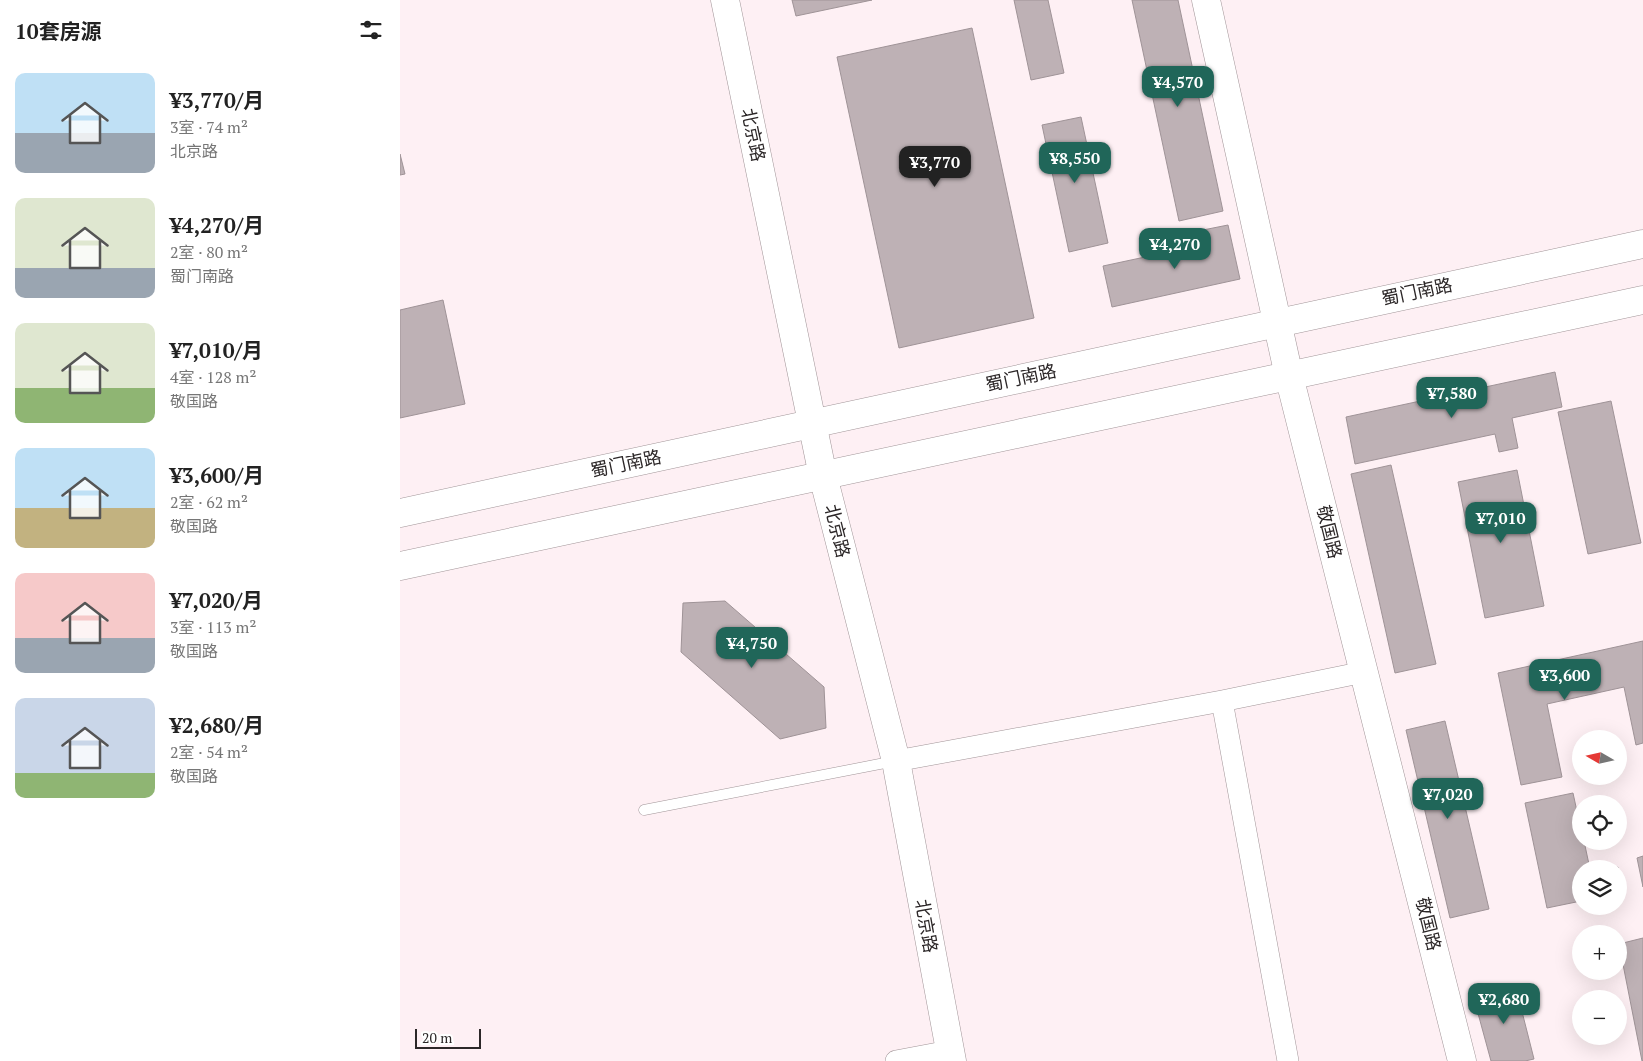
<!DOCTYPE html>
<html lang="zh">
<head>
<meta charset="utf-8">
<style>
  :root { --surface:#fff; --page:#f2f2f2; --text:#222; --muted:#767676; --accent:#206659 }
  body { margin:0; font-family:"PT Serif","Noto Sans SC",serif; background:var(--page); color:var(--text); height:100vh; display:flex; flex-direction:column; font-size:19px; white-space:nowrap }
  * { box-sizing:border-box; margin:0 }
  p { font-size:16px; color:var(--muted) }
  .icon { flex:none; width:28px; height:28px; fill:none; stroke:currentColor; stroke-width:2; stroke-linecap:round; stroke-linejoin:round }
  .map { position:relative; flex:1; overflow:hidden }
  .side { display:flex; flex-direction:column; background:var(--surface); width:400px }
  .side>* { flex:none }
  .needle { width:32px; rotate:279deg }
  .fabs { position:absolute; left:1172px; top:730px; display:grid; gap:10px }
  .fabs a { display:grid; place-items:center; width:55px; height:55px; border-radius:50%; background:var(--surface); box-shadow:0 5px 20px #0002; font-size:25px }
  .scale { position:absolute; left:15px; bottom:12px; width:66px; box-sizing:border-box; padding-left:5px; border:2px solid #2c2728; border-top:0; font-size:14px; line-height:18px; white-space:nowrap; color:#2c2728; -webkit-text-stroke:4px #fff; paint-order:stroke }
  .price { position:absolute; translate:-50% -42px; padding:0 11px; border-radius:10px; background:var(--accent); color:#fff; font-size:16px; line-height:32px; filter:drop-shadow(0 1px 2px #0008) }
  .price::after { content:''; position:absolute; left:50%; top:30px; width:15px; height:11px; margin-left:-8px; background:inherit; clip-path:polygon(0 0,100% 0,50% 100%) }
  .price.current { background:#222; color:#fff }
  ul { padding:0; list-style:none }
  li { display:flex; align-items:center; gap:15px; height:125px; padding:0 15px }
  li span { display:grid; place-items:center; flex:none; width:140px; height:100px; border-radius:10px; color:#555 }
  li>.icon { margin-inline-start:auto }
  span .icon { width:60px; height:60px; fill:#fffc; stroke-width:1 }
  li b { font-size:21px }
  h2 { display:flex; justify-content:space-between; align-items:center; height:60px; padding:0 15px; font-size:21px }
  main { display:flex; flex:1; min-height:0 }
  .map>svg:first-child { display:block }
  .building { fill:#beb1b5; stroke:#9f9397 }
  .lines { fill:none; stroke-linecap:round; stroke-linejoin:round }
  .lane-casing { stroke:#a19598; stroke-width:11 }
  .street-casing { stroke:#a19598; stroke-width:22 }
  .secondary-casing { stroke:#a19598; stroke-width:29 }
  .highway-casing { stroke:#a19598; stroke-width:29 }
  .lane { stroke:#fff; stroke-width:10 }
  .street { stroke:#fff; stroke-width:21 }
  .secondary { stroke:#fff; stroke-width:28 }
  .highway { stroke:#fff; stroke-width:28 }
  .labels { text-anchor:middle; stroke-width:4; stroke-linejoin:round; paint-order:stroke }
  .street-label { font-size:18px; fill:#2c2728; stroke:#fff }
</style>
</head>
<body>
<main>
<section class="side">
<h2>10套房源<svg class="icon" aria-label="filters" viewBox="0 0 24 24"><path d="M4 7h16M4 17h16"/><circle cx="9" cy="7" r="2"/><circle cx="15" cy="17" r="2"/></svg></h2>
<ul>
<li><span style="background:linear-gradient(#bfe0f5 60%,#9aa5b1 0)"><svg class="icon" aria-label="home" viewBox="0 0 24 24"><path d="M3 11l9-7 9 7M6 9v11h12V9"/></svg></span><div><b>¥3,770/月</b><p>3室 · 74 m²</p><p>北京路</p></div></li>
<li><span style="background:linear-gradient(#dfe7d0 70%,#9aa5b1 0)"><svg class="icon" aria-label="home" viewBox="0 0 24 24"><path d="M3 11l9-7 9 7M6 9v11h12V9"/></svg></span><div><b>¥4,270/月</b><p>2室 · 80 m²</p><p>蜀门南路</p></div></li>
<li><span style="background:linear-gradient(#dfe7d0 65%,#8fb573 0)"><svg class="icon" aria-label="home" viewBox="0 0 24 24"><path d="M3 11l9-7 9 7M6 9v11h12V9"/></svg></span><div><b>¥7,010/月</b><p>4室 · 128 m²</p><p>敬国路</p></div></li>
<li><span style="background:linear-gradient(#bfe0f5 60%,#c2b280 0)"><svg class="icon" aria-label="home" viewBox="0 0 24 24"><path d="M3 11l9-7 9 7M6 9v11h12V9"/></svg></span><div><b>¥3,600/月</b><p>2室 · 62 m²</p><p>敬国路</p></div></li>
<li><span style="background:linear-gradient(#f6c9c9 65%,#9aa5b1 0)"><svg class="icon" aria-label="home" viewBox="0 0 24 24"><path d="M3 11l9-7 9 7M6 9v11h12V9"/></svg></span><div><b>¥7,020/月</b><p>3室 · 113 m²</p><p>敬国路</p></div></li>
<li><span style="background:linear-gradient(#c9d6e8 75%,#8fb573 0)"><svg class="icon" aria-label="home" viewBox="0 0 24 24"><path d="M3 11l9-7 9 7M6 9v11h12V9"/></svg></span><div><b>¥2,680/月</b><p>2室 · 54 m²</p><p>敬国路</p></div></li>
</ul>
</section>
<div class="map">
<svg width="1243" height="1061" viewBox="0 0 1243 1061">
  <rect width="100%" height="100%" fill="#fef0f4"/>
  <!-- building -->
  <path class="building" d="M392 0H472L396 16Z
    M614 0H648L664 73 631 80Z
    M732 0H778L823 211 779 221Z
    M572 28 634 318 499 348 437 57Z
    M681 117 708 243 669 252 642 125Z
    M0 154 5 174 0 175Z
    M828 225 840 279 712 307 703 266 801 245 798 231Z
    M43 300 65 404 0 418V310Z
    M1155 372 1162 407 1112 418 1118 448 1099 452 1095 434 955 464 946 417Z
    M1211 401 1241 543 1188 554 1158 412Z
    M991 465 1036 664 995 673 951 474Z
    M1117 470 1144 606 1085 618 1058 482Z
    M325 601 424 687 426 728 380 739 281 652 283 603Z
    M1243 641V743L1236 745 1224 687 1147 704 1162 777 1121 785 1098 673Z
    M1045 721 1089 909 1050 918 1006 730Z
    M1173 793 1181 830V841H1184L1190 869H1181V901L1147 908 1125 803Z
    M1243 856V887L1237 858Z
    M1218 867 1224 892 1219 893V869H1212Z
    M1243 938V1061H1242L1219 944Z
    M1115 984 1134 1059 1125 1061H1091L1073 995Z"/>
  <g class="lines">
    <defs>
      <path id="lane" d="M244 810 495 761"/>
      <path id="street" d="M822 701 888 1061
        M496 761 822 701 964 672
        M496 1061 549 1051"/>
      <path id="secondary" d="M325 0 423 476 496 761 552 1061
        M806 0 889 376 1062 1061"/>
      <path id="highway" d="M0 513 1243 244
        M0 566 1243 300"/>
    </defs>
    <!-- lane casing -->
    <use href="#lane" class="lane-casing"/>
    <!-- street casing -->
    <use href="#street" class="street-casing"/>
    <!-- secondary casing -->
    <use href="#secondary" class="secondary-casing"/>
    <!-- highway casing -->
    <use href="#highway" class="highway-casing"/>
    <!-- lane -->
    <use href="#lane" class="lane"/>
    <!-- street -->
    <use href="#street" class="street"/>
    <!-- secondary -->
    <use href="#secondary" class="secondary"/>
    <!-- highway -->
    <use href="#highway" class="highway"/>
  </g>
  <g class="labels">
    <!-- street labels -->
    <g class="street-label">
      <text transform="translate(353 135) rotate(78)" y="6">北京路</text>
      <text transform="translate(1017 292) rotate(-12)" y="6">蜀门南路</text>
      <text transform="translate(621 378) rotate(-12)" y="6">蜀门南路</text>
      <text transform="translate(226 464) rotate(-12)" y="6">蜀门南路</text>
      <text transform="translate(437 531) rotate(76)" y="6">北京路</text>
      <text transform="translate(929 532) rotate(76)" y="6">敬国路</text>
      <text transform="translate(1028 924) rotate(76)" y="6">敬国路</text>
      <text transform="translate(526 926) rotate(80)" y="6">北京路</text>
    </g>
  </g>
</svg>
<div class="fabs">
<a><svg class="needle" viewBox="-14 -14 28 28"><path d="M0-13l5 13h-10z" fill="#e53935"/><path d="M0 13l5-13h-10z" fill="#767676"/></svg></a>
<a><svg class="icon" aria-label="locate" viewBox="0 0 24 24"><circle cx="12" cy="12" r="6"/><path d="M12 2v4M12 18v4M2 12h4M18 12h4"/></svg></a>
<a><svg class="icon" aria-label="layers" viewBox="0 0 24 24"><path d="M12 4l9 5-9 5-9-5zM3 14l9 5 9-5"/></svg></a>
<a>+</a>
<a>−</a>
</div>
<div class="scale">20 m</div>
<b class="price" style="left:778px;top:108px">¥4,570</b>
<b class="price" style="left:675px;top:184px">¥8,550</b>
<b class="price current" style="left:535px;top:188px">¥3,770</b>
<b class="price" style="left:775px;top:270px">¥4,270</b>
<b class="price" style="left:1052px;top:419px">¥7,580</b>
<b class="price" style="left:1101px;top:544px">¥7,010</b>
<b class="price" style="left:352px;top:669px">¥4,750</b>
<b class="price" style="left:1165px;top:701px">¥3,600</b>
<b class="price" style="left:1048px;top:820px">¥7,020</b>
<b class="price" style="left:1104px;top:1025px">¥2,680</b>
</div>
</main>
</body>
</html>
